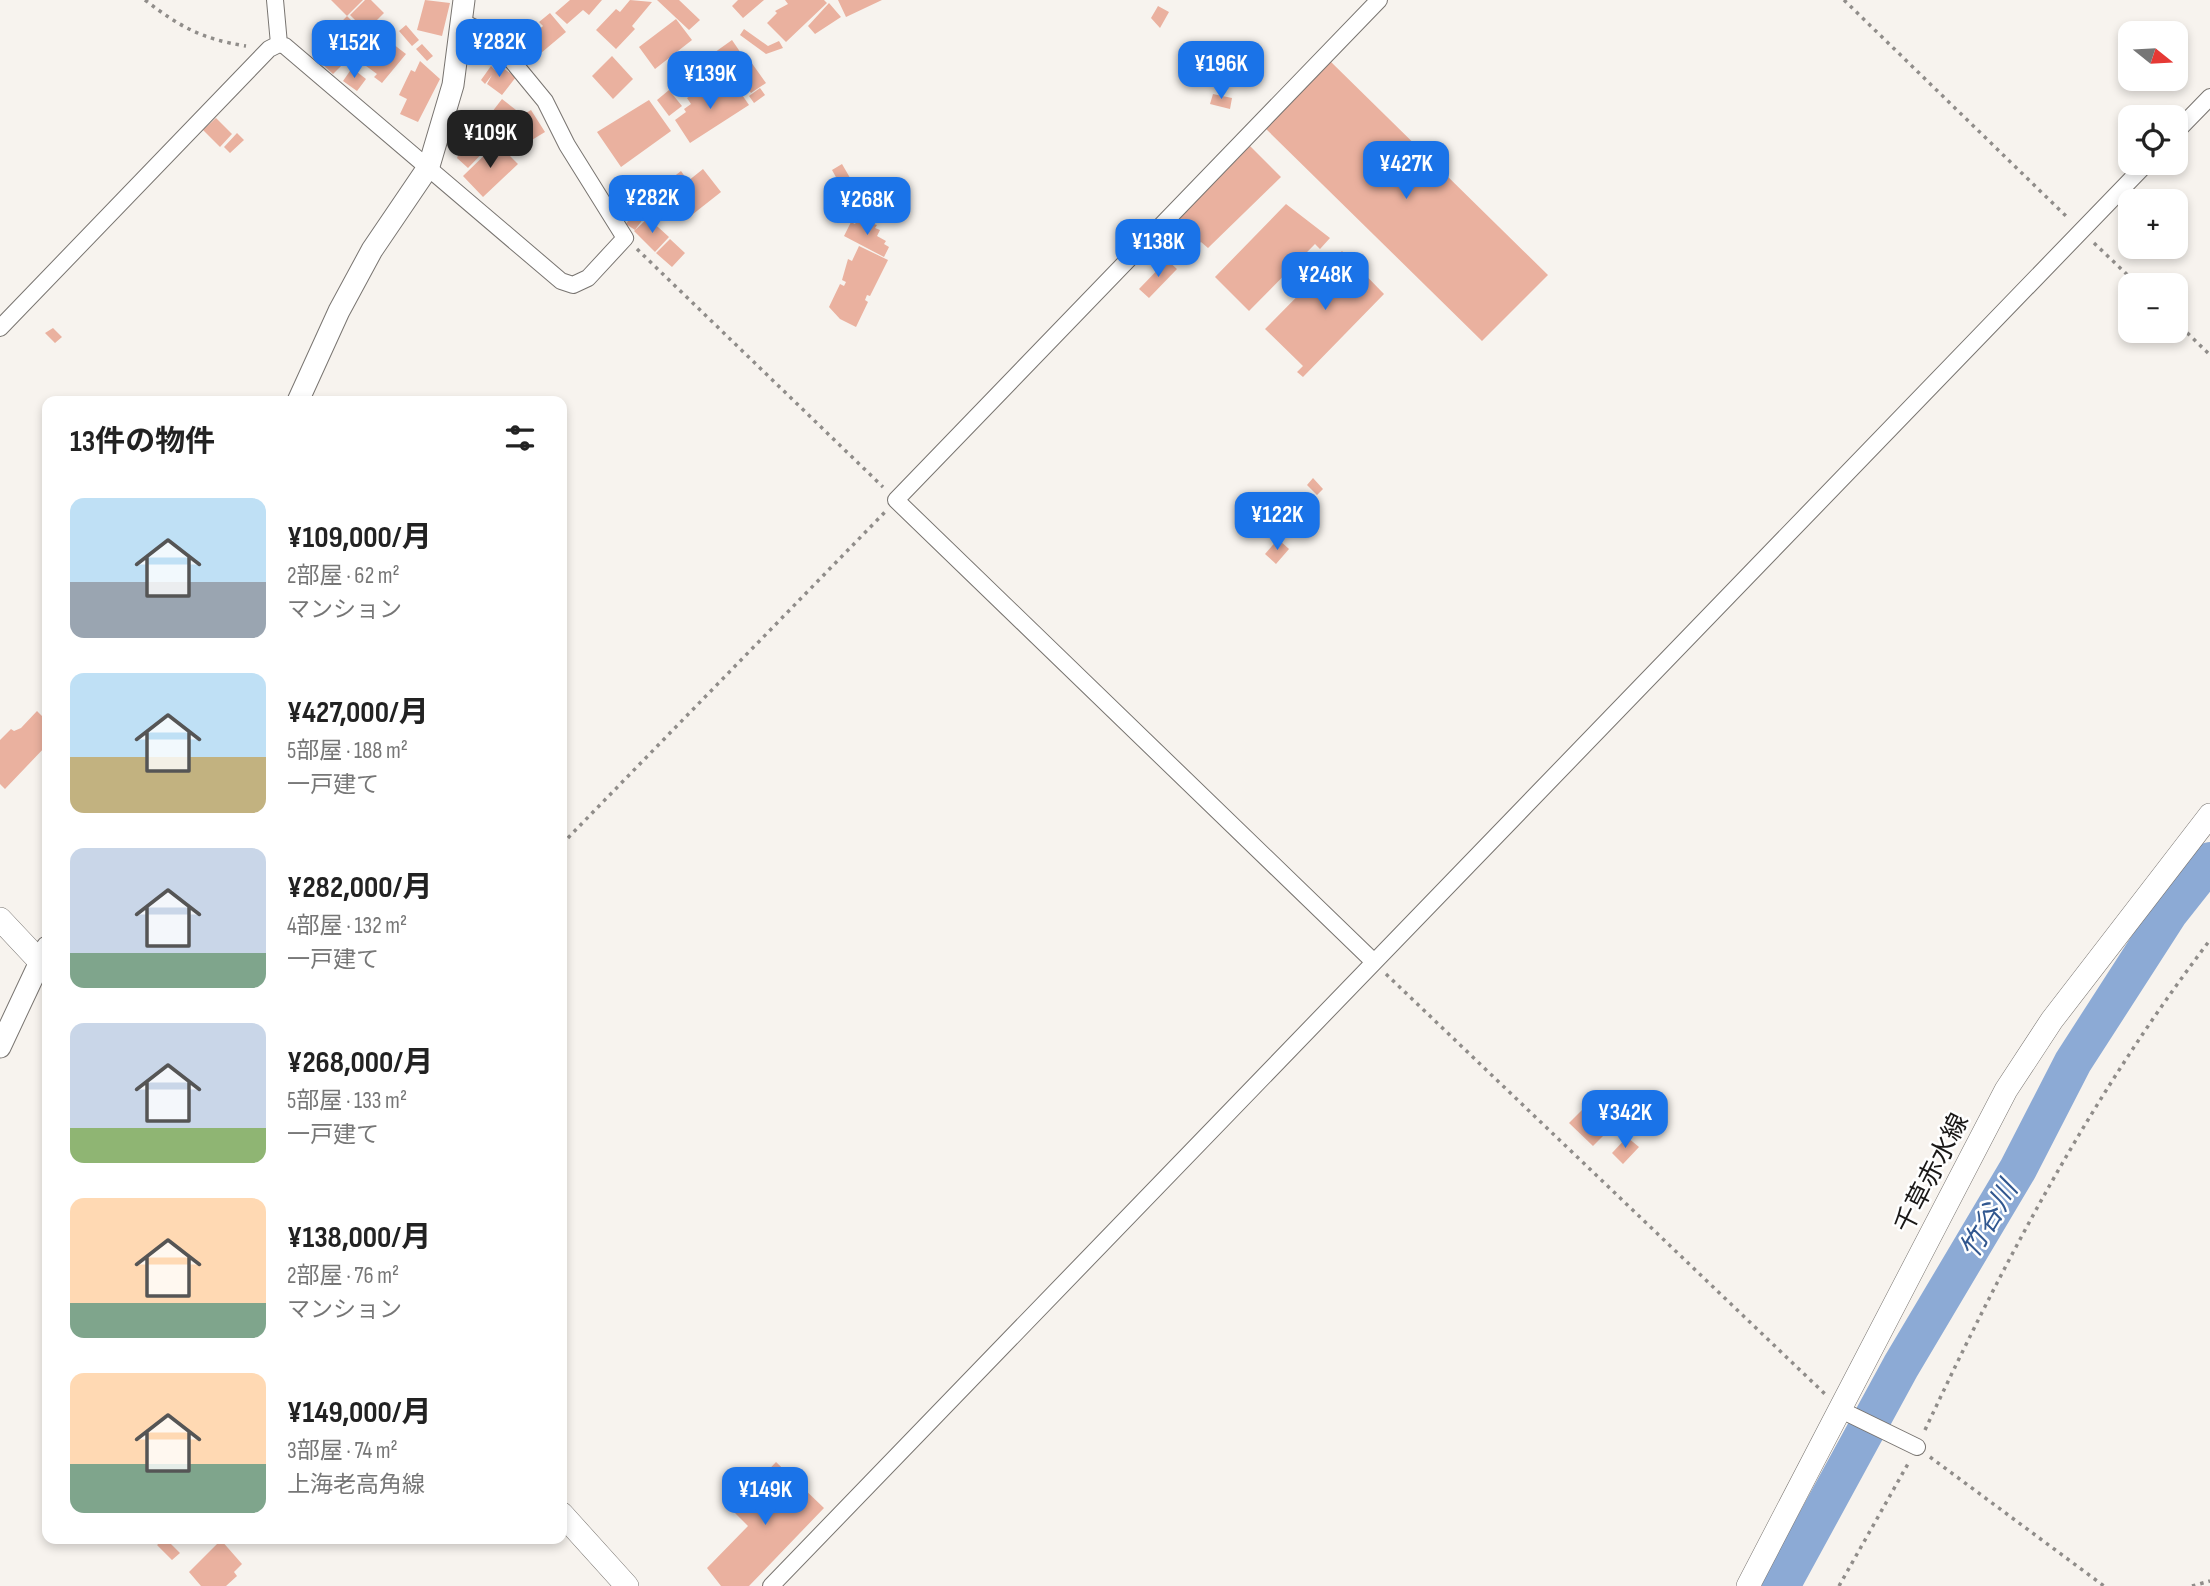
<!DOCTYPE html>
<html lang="ja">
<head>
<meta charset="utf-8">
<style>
  :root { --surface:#fff; --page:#f6f6f6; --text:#222; --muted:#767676; --accent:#1a73e8 }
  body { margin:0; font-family:"Sofia Sans Condensed","Noto Sans JP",sans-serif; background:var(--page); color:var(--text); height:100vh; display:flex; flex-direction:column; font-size:26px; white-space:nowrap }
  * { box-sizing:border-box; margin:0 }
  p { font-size:23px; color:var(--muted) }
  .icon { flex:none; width:38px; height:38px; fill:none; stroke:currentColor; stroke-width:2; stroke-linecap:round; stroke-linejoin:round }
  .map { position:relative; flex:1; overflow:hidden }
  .side { position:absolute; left:42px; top:396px; width:525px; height:1148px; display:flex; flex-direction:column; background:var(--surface); border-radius:14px; box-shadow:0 4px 10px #0003 }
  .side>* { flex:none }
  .needle { width:46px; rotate:108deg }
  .tools { position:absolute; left:2118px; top:21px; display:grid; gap:14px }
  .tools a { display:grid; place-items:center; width:70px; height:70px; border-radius:14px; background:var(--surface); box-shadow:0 4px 10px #0003; font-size:35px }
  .price { position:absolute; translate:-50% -60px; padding:0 16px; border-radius:14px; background:var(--accent); color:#fff; font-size:23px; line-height:46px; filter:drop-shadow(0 2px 4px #0008) }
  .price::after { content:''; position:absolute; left:50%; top:42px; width:21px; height:16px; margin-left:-10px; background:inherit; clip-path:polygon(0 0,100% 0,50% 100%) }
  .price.selected { background:#222; color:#fff }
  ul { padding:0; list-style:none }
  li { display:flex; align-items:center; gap:21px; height:175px; padding:0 28px }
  li span { display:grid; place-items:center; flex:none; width:196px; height:140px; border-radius:14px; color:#555 }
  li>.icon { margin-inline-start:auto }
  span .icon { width:84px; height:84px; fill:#fffc; stroke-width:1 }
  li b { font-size:30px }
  h2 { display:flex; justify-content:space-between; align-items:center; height:84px; padding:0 28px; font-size:30px }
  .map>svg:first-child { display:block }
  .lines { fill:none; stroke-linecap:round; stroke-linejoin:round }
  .river { stroke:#8caad5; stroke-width:38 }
  .building { fill:#eab19f }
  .minor-casing { stroke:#787470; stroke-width:18 }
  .tertiary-casing { stroke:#787470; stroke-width:23 }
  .secondary-casing { stroke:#787470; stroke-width:24 }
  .path { stroke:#908d8a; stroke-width:3.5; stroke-dasharray:3.5 5; stroke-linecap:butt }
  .minor { stroke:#fff; stroke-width:16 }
  .tertiary { stroke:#fff; stroke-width:21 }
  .secondary { stroke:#fff; stroke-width:23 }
  .labels { text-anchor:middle; stroke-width:5; stroke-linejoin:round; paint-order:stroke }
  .street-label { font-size:26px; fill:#1a1817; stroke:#fff }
  .water-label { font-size:28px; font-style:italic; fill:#31578f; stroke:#fff }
</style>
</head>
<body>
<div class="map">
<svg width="2210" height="1586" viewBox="0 0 2210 1586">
  <rect width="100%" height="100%" fill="#f7f3ee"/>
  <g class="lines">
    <!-- river -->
    <path class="river" d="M1781 1586 1901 1366 2018 1169 2073 1062 2169 913 2210 861"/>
  </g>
  <!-- building -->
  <path class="building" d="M331 0H363L347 16Z
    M365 0H371L384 13 366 31 350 15Z
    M425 0 450 3 442 36 417 30Z
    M570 0H602L589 15 583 10 567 24 555 13Z
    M630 0 652 2 632 26 635 29 616 49 596 30 616 9 620 12Z
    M657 0H679L700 20 689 30Z
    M738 0H764L743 18 732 6Z
    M785 0H824L827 3 786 42 767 23 777 13 775 11 788 4Z
    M838 0H882L846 17Z
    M829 3 841 17 815 34 808 26Z
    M1158 6 1169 12 1160 28 1151 18Z
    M550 13 566 32 541 53 529 38 543 26 539 22Z
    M347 16 365 34 339 60 343 64 333 74 320 62 331 51 322 42Z
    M676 19 692 40 655 69 639 47Z
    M406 25 419 40 412 46 399 31Z
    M744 29 768 46 779 41 783 48 766 54 740 35Z
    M384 37 406 54 382 83 374 77 377 74 362 63Z
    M732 40 747 62 719 81 704 60Z
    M422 44 433 56 427 61 416 49Z
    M612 56 633 79 613 99 592 76Z
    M420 61 440 79 418 122 400 114 407 99 399 95 411 70 415 72Z
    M1330 61 1548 275 1482 341 1265 128Z
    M751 62 766 83 751 93 737 72Z
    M491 66 496 71 500 66 516 77 502 95 487 84 492 75 485 84 481 80Z
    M352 68 366 79 357 91 343 81Z
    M719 84 726 93 736 86 749 105 690 143 675 120 686 112 684 109 691 104 687 98 698 91 702 96Z
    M760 88 765 95 754 103 749 96Z
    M669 90 682 106 669 116 657 100Z
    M1213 94 1232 98 1230 109 1210 104Z
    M502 99 516 110 506 123 492 112Z
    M649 100 671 131 621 167 597 132Z
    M531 110 545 132 517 149 516 146 512 148 503 127Z
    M216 118 232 134 220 147 203 130Z
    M478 122 496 139 468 168 457 158 466 135Z
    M237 133 244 140 230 153 224 147Z
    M497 143 518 164 483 197 463 176Z
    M1250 146 1281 177 1208 248 1201 242 1195 247 1173 225Z
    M842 164 864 202 842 215 826 185 837 179 832 170Z
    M703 169 721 192 688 218 663 185 681 171 688 181Z
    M1286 204 1330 238 1320 249 1315 244 1249 311 1215 277Z
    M637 208 646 215 635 230 626 224Z
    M648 218 669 237 655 252 634 231Z
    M858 219 877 225 875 228 880 230 877 236 886 241 884 244 889 247 884 257 844 236 851 222 855 224Z
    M670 239 685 253 672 267 656 253Z
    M859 246 888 260 870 296 867 295 865 300 868 302 856 327 840 319 829 307 840 284 844 286 846 282 842 280 848 259 852 261Z
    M1342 251 1384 294 1303 377 1297 372 1303 366 1265 329Z
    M1167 260 1177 269 1149 298 1139 289Z
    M53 328 62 337 55 343 45 333Z
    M1313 478 1323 489 1317 495 1307 485Z
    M1307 497 1319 508 1306 521 1295 510Z
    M1278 539 1289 549 1276 564 1265 554Z
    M37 711 47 721V745L5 789 0 784V740L11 729 14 731 21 728Z
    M1586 1106 1610 1129 1593 1146 1569 1123Z
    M1627 1137 1639 1147 1623 1164 1612 1153Z
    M776 1462 824 1508 749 1586H721L707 1568 748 1526 731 1509 747 1492 742 1488 752 1478 757 1482Z
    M165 1538 180 1553 172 1560 157 1545Z
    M221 1540 242 1564 234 1572 237 1576 226 1586H201L189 1572Z"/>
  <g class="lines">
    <defs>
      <path id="minor" d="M275 0 279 44
        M279 44 285 46 561 281 573 285 588 278 625 238 567 145 545 101 508 56 479 30 460 21
        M2175 133 2210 97
        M0 328 269 49 279 44
        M1374 962 896 500 1379 0
        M1841 1410 1917 1447
        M771 1586 2147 163"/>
      <path id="tertiary" d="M298 401 339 311 372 250 429 166 453 85 464 0
        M0 1047 47 947"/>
      <path id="secondary" d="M0 919 47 969
        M562 1514 627 1586
        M1748 1586 2006 1090 2052 1020 2210 815"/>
    </defs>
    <!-- minor casing -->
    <use href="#minor" class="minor-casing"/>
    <!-- tertiary casing -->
    <use href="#tertiary" class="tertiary-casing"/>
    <!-- secondary casing -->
    <use href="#secondary" class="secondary-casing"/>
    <!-- path -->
    <path class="path" d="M145 0C180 27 202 39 246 46
      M1844 0 2068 218
      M2094 243 2138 285
      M637 249 883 487
      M2175 321 2210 355
      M562 844 885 512
      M1386 974 1825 1394
      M1925 1430C2006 1257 2094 1092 2210 940
      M1930 1457 2104 1586
      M1839 1586 1909 1462
      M2192 1586 2210 1581"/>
    <!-- minor -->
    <use href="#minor" class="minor"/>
    <!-- tertiary -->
    <use href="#tertiary" class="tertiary"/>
    <!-- secondary -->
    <use href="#secondary" class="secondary"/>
  </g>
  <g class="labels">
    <!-- street labels -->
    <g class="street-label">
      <text transform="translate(1931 1173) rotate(-63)" y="9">千草赤水線</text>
    </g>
    <!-- water labels -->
    <g class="water-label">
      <text transform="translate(1988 1219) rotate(-59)" y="10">竹谷川</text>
    </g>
  </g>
</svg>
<div class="tools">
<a><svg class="needle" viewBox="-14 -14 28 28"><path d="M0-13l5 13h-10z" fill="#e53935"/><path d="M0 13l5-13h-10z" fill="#767676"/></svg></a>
<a><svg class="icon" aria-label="locate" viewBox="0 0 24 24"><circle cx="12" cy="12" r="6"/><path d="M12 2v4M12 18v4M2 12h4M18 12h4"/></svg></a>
<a>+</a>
<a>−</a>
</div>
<b class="price" style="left:499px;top:79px">¥282K</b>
<b class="price" style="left:354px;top:80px">¥152K</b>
<b class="price" style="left:1221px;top:101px">¥196K</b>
<b class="price" style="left:710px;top:111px">¥139K</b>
<b class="price selected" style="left:490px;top:170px">¥109K</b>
<b class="price" style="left:1406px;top:201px">¥427K</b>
<b class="price" style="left:652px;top:235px">¥282K</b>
<b class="price" style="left:867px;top:237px">¥268K</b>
<b class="price" style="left:1158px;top:279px">¥138K</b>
<b class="price" style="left:1325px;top:312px">¥248K</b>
<b class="price" style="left:1277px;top:552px">¥122K</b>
<b class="price" style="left:1625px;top:1150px">¥342K</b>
<b class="price" style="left:765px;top:1527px">¥149K</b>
<section class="side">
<h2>13件の物件<svg class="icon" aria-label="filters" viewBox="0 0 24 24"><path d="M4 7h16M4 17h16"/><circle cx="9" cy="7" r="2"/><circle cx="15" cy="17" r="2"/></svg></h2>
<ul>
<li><span style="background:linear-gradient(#bfe0f5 60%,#9aa5b1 0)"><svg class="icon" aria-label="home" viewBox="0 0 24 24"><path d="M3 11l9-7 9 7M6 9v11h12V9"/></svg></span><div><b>¥109,000/月</b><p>2部屋 · 62 m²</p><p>マンション</p></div></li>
<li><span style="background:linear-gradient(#bfe0f5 60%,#c2b280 0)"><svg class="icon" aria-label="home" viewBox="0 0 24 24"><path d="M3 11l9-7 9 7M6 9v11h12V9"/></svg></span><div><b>¥427,000/月</b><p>5部屋 · 188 m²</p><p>一戸建て</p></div></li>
<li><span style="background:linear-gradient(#c9d6e8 75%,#7fa58c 0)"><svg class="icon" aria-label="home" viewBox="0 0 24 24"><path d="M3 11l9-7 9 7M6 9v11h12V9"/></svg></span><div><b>¥282,000/月</b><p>4部屋 · 132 m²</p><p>一戸建て</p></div></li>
<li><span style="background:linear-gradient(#c9d6e8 75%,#8fb573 0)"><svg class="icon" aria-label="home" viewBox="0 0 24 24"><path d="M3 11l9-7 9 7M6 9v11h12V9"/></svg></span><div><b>¥268,000/月</b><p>5部屋 · 133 m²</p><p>一戸建て</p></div></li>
<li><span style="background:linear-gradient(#ffd9b3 75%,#7fa58c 0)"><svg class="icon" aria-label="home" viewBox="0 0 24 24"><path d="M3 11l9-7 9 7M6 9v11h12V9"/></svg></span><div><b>¥138,000/月</b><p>2部屋 · 76 m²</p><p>マンション</p></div></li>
<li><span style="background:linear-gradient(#ffd9b3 65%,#7fa58c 0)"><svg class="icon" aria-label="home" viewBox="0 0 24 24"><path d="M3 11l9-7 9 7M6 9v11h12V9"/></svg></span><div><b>¥149,000/月</b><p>3部屋 · 74 m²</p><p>上海老高角線</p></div></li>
</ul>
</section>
</div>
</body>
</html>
